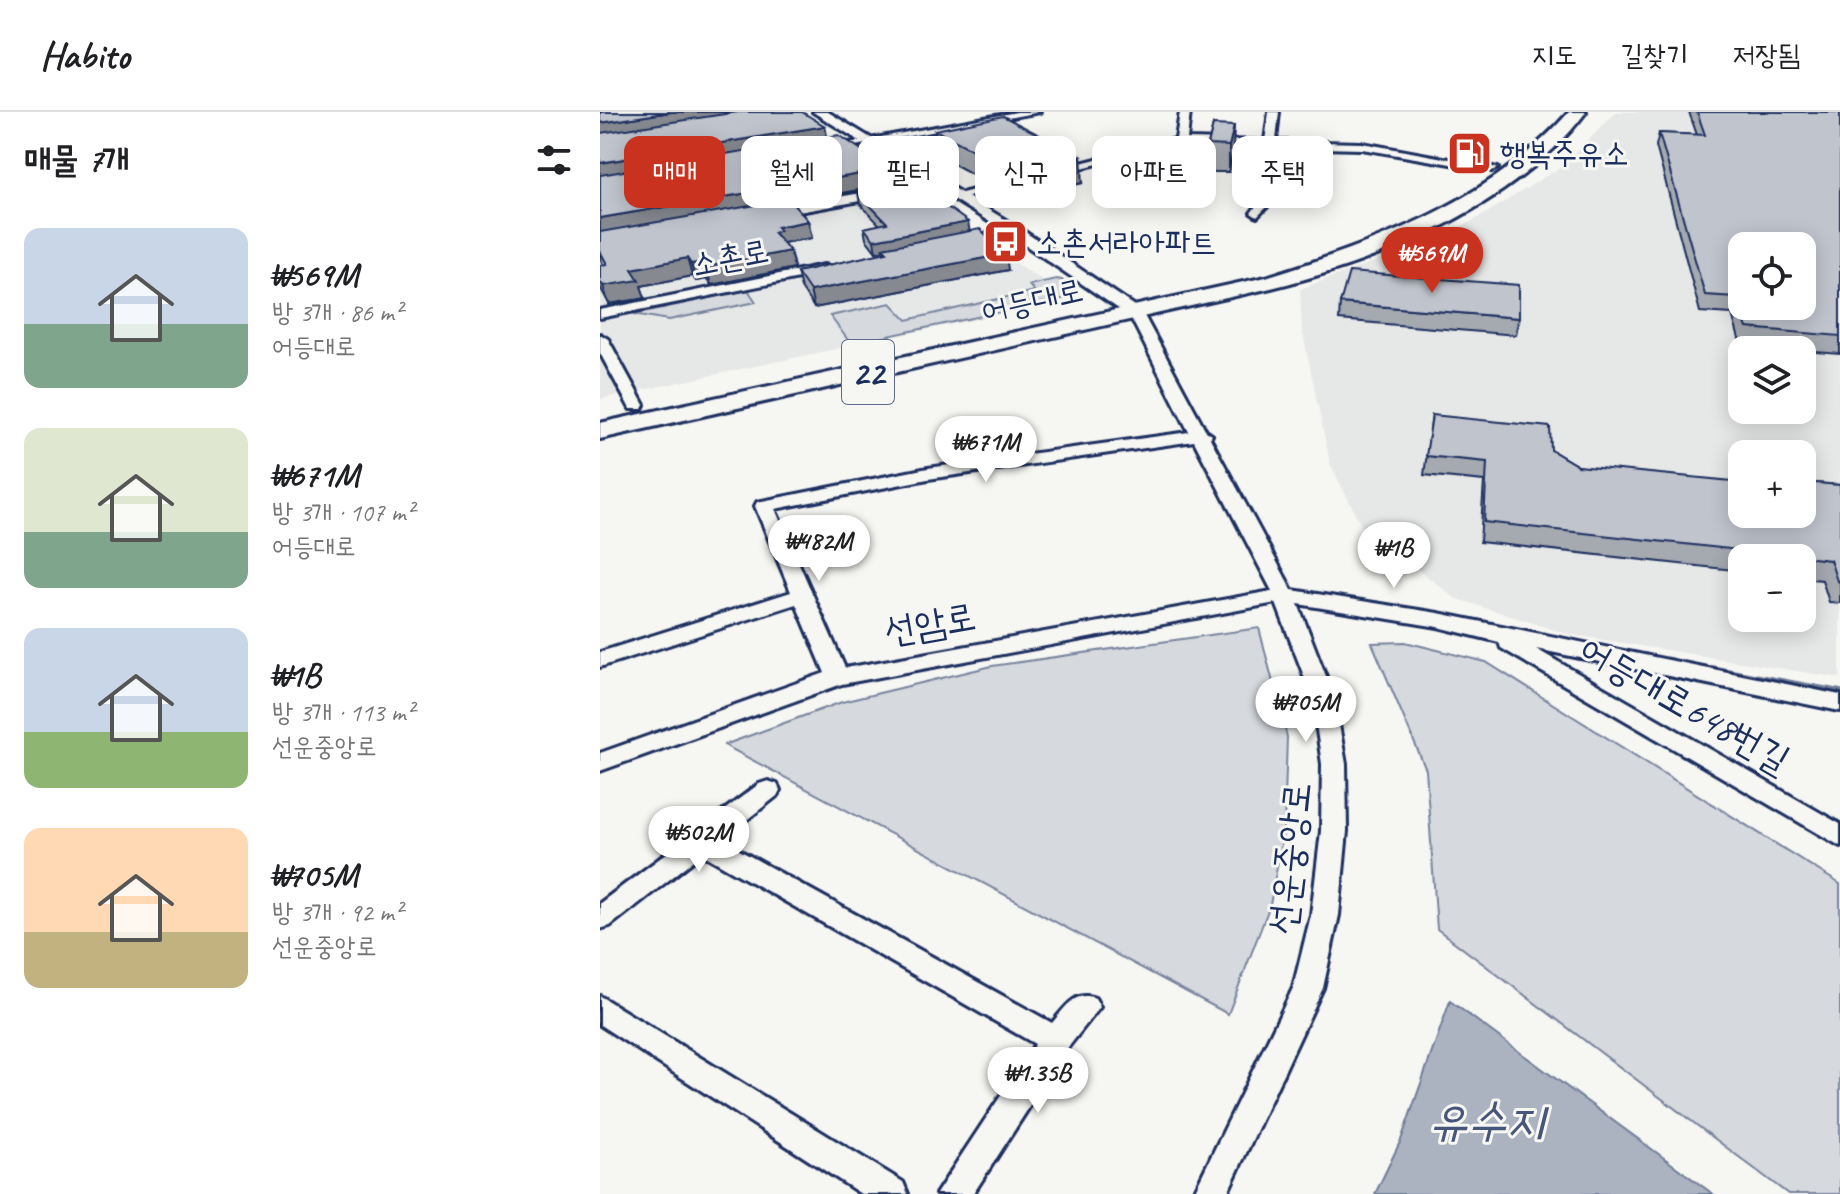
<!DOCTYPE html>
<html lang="ko">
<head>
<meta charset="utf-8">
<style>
  :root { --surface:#fff; --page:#f6f6f6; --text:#202124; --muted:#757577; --line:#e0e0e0; --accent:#c8321e }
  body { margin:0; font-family:Caveat,"Poor Story",sans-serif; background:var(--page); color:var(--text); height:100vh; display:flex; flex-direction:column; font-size:30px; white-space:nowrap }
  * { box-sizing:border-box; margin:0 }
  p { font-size:26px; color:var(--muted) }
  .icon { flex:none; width:44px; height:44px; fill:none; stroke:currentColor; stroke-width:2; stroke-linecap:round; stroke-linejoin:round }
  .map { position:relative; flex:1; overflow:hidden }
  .sheet { display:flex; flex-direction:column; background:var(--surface); width:600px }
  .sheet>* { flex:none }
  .banner { position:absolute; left:24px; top:24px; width:760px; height:72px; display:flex; gap:16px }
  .buttons { position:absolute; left:1128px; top:120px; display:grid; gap:16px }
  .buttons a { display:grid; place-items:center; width:88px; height:88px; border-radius:16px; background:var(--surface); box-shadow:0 4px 20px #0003; font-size:40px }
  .price { position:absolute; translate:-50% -68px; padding:0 18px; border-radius:28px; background:#fff; color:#222; font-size:26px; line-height:52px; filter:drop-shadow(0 2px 4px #0008) }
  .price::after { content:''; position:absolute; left:50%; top:48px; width:24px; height:18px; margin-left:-12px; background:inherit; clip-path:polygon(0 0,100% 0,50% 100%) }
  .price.current { background:var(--accent); color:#fff }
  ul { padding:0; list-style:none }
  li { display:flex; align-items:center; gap:24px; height:200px; padding:0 24px }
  li span { display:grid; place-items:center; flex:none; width:224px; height:160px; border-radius:16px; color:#555 }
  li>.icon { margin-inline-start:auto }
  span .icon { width:96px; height:96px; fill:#fffc; stroke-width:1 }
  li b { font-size:34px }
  h2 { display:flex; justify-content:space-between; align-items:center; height:96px; padding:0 24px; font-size:34px }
  .pill { padding:0 28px; border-radius:16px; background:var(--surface); box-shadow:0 4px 20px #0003; font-size:28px; line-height:72px }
  .pill.current { background:var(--accent); color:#fff }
  header { display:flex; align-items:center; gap:48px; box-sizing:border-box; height:112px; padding:0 40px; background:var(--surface); border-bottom:2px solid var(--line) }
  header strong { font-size:38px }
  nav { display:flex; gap:44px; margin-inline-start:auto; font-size:28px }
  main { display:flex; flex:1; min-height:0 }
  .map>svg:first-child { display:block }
  .built { fill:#e6e7e7; fill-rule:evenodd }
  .green { fill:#d6d9dd; stroke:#78849e; stroke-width:2 }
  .water { fill:#abb2c0; stroke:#717e99; stroke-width:2 }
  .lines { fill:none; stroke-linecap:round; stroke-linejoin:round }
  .stream { stroke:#717e99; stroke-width:8 }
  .minor-casing { stroke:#1b2f5e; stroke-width:6 }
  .tertiary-casing { stroke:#1b2f5e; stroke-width:6 }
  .primary-casing { stroke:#1b2f5e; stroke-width:6 }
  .minor { fill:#f6f6f2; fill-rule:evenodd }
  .tertiary { fill:#f6f6f2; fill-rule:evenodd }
  .primary { fill:#f6f6f2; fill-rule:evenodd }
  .wall { fill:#a5a9b0; stroke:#1b2f5e; stroke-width:2 }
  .shaded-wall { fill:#868990; stroke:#1b2f5e; stroke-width:2 }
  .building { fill:#c0c4cd; stroke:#1b2f5e; stroke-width:2; fill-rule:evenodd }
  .labels { text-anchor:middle; stroke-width:6; stroke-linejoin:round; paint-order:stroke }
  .far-poi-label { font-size:32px; fill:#1b2f5e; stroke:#f6f6f2; text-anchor:start }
  .far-street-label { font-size:32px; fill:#1b2f5e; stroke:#f6f6f2 }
  .shield { fill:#f6f6f2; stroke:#5d6b8a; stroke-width:2 }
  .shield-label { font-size:36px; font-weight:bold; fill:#1b2f5e }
  .street-label { font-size:38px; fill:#1b2f5e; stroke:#f6f6f2 }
  .near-water-label { font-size:48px; font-style:italic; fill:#46567b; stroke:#f6f6f2 }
</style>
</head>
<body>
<header>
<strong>Habito</strong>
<nav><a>지도</a><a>길찾기</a><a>저장됨</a></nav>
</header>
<main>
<section class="sheet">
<h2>매물 7개<svg class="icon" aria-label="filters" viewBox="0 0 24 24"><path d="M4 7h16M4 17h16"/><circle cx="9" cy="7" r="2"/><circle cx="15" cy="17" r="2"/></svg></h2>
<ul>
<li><span style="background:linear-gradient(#c9d6e8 60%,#7fa58c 0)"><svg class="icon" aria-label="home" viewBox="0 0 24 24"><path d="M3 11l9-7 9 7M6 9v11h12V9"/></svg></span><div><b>₩569M</b><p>방 3개 · 86 m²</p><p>어등대로</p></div></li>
<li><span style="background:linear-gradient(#dfe7d0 65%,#7fa58c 0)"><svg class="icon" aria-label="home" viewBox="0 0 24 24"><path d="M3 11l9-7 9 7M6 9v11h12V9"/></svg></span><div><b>₩671M</b><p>방 3개 · 107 m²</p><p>어등대로</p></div></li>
<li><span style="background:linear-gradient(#c9d6e8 65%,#8fb573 0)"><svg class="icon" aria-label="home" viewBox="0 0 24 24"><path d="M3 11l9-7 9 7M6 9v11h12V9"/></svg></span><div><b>₩1B</b><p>방 3개 · 113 m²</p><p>선운중앙로</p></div></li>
<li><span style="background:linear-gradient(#ffd9b3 65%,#c2b280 0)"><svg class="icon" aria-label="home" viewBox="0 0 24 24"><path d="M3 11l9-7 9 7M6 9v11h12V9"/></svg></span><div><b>₩705M</b><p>방 3개 · 92 m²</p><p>선운중앙로</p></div></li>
</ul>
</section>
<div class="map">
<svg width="1240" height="1082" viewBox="0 0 1240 1082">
  <rect width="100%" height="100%" fill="#f6f6f2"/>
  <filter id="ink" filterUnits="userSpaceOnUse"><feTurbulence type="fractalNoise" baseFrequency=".0125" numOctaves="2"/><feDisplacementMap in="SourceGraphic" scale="16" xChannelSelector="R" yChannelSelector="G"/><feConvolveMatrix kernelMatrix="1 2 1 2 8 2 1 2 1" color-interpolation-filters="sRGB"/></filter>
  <g filter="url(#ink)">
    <!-- built -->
    <path class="built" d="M0 0H185L471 187 0 287Z
      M1016 0H1240V566L967 522 855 486 761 413 730 351 702 217 700 177 849 122 885 102 964 53ZM1142 134H1202V194H1142ZM1142 238H1202V298H1142ZM1142 342H1202V402H1142ZM1142 446H1202V506H1142Z"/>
    <!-- green -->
    <path class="green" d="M456 167 462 168 475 184 251 232 230 204 291 191 307 208 434 179 429 173Z
      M148 178 156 190 69 208 34 202Z
      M659 516 687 625 684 717 670 793 628 902 124 633 242 590 392 554Z
      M805 530 886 550 1240 772V1082H1188L837 817 826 658 772 531Z"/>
    <!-- water -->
    <path class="water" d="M850 889 1113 1082H775L801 1028Z"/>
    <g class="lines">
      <!-- stream -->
      <path class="stream" d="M1110 557 1240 581"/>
      <defs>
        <path id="minor" d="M417 0H440L222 40 216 37Z
          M580 0H590L587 27 665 29 669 0H679L676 29 762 31 898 56 892 59 762 37 675 35 669 93 657 105 651 101 657 93 664 35 572 33 356 88 350 84 576 27Z
          M334 68 340 72 338 75 171 105 165 101 171 97Z
          M414 115 420 119 419 122 360 134 353 130Z
          M224 153 229 154V160L0 206V198Z
          M535 196 542 200 606 319 612 323 610 326 692 478 838 501 1240 583V599L936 537 1240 712V734L901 536 899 530 838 515 698 492 734 585 746 652 747 719 739 803 723 876 627 1082H593L693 876 711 803 721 719 722 652 712 585 676 491 242 572 0 659V641L225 561 196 492 0 555V540L191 480 155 394 157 390 328 356 589 320 528 200ZM594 329 672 479 245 556 175 397 328 367Z
          M0 222 8 227 44 293 42 297H30L28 293 0 241Z
          M168 669 177 672 180 678 177 684 121 728 452 911C465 896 475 878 495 886L500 895 466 938 373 1082H336L435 932 102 742 10 814 0 817V791L159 672Z
          M0 884 303 1070 308 1082H261L0 913Z"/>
        <path id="tertiary" d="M213 0H228L419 116 544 200 541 204H529L409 122Z"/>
        <path id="primary" d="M969 0H986C915 94 783 149 671 176L0 327V311L666 165C778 130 890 90 969 0Z"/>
      </defs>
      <!-- minor casing -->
      <use href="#minor" class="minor-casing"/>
      <!-- tertiary casing -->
      <use href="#tertiary" class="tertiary-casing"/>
      <!-- primary casing -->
      <use href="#primary" class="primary-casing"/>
      <!-- minor -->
      <use href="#minor" class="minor"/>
      <!-- tertiary -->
      <use href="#tertiary" class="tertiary"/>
      <!-- primary -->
      <use href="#primary" class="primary"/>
    </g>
    <!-- wall -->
    <path class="wall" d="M0 0 227 25 290 57 292 72 192 90 208 109 212 126 183 131 190 139 194 156 111 173 107 167 96 169 92 164 41 174 45 186 9 192 0 175V153H3L0 146Z
      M1089 0H1240V242L1141 234 1132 202 1100 200 1056 34 1059 21 1097 23Z
      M613 13 633 39 629 60H608V33Z
      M335 18 451 29 452 40 483 71 429 83 416 76 414 63 385 69 339 44Z
      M258 81 370 119 408 158 214 196 201 176 197 160 284 141V138L276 140 266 127 264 116 280 113 260 92Z
      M740 191 919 206 916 223 739 208Z
      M832 303 951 338 978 354 1202 402V373L1203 370 1240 373V491L1229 490 1222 468 1202 466V446H1142V459L880 430 884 369 824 363Z"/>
    <!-- shaded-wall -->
    <path class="shaded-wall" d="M71 0H167L0 26V11Z
      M225 14 228 29 0 67V51Z
      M634 14 633 39 629 60V34Z
      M451 29 453 50 481 44 483 71 429 83 426 56 413 49 414 63 385 69 382 43Z
      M290 57 292 72 0 124V106Z
      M208 109 212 126 183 131 173 120 177 115Z
      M368 110 370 121 283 136 284 138 276 140 274 128Z
      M190 139 194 156 111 173 106 155Z
      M406 142 408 158 214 196 210 179Z
      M87 146 92 164 41 174 45 186 9 192 3 174 32 157Z
      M102 150 107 167 96 169 91 152Z"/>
    <!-- building -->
    <path class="building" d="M0 0H71L0 11Z
      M138 0H202L225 14 0 51V21Z
      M1097 0H1240V224L1147 216 1136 185 1105 183 1059 21 1105 23ZM1142 134H1202V194H1142Z
      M403 4 451 29 382 43 335 18Z
      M613 13 634 14 629 34 608 33Z
      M239 23 290 57 0 106V63Z
      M466 36 481 44 426 56 413 49Z
      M304 73 323 83 329 82 368 110 274 128 264 116 287 111 258 81Z
      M190 87 208 109 177 115 180 119 173 120 190 139 106 155 102 150 91 152 87 146 32 157 39 168 3 174 0 169V153L7 152 0 139V120Z
      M380 117 406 142 210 179 197 160 287 140 283 136Z
      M749 160 919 173V206L740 191Z
      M832 303 950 315 951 338 978 354 1142 370V402H1202V376H1205L1203 370 1240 373V470L1237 469 1230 448 884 410 887 350 826 344Z"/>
  </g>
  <!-- icons -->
  <defs>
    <symbol id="fuel-square" viewBox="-11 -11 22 22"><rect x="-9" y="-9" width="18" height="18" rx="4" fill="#c8321e" stroke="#f6f6f2"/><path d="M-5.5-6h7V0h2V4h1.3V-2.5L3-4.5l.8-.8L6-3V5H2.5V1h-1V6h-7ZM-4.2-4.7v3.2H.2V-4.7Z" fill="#fff"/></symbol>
    <symbol id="bus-square" viewBox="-11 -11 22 22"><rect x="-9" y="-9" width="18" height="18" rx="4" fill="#c8321e" stroke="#f6f6f2"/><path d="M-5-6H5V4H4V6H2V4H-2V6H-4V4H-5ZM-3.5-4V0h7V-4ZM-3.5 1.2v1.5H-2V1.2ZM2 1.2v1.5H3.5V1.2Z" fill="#fff"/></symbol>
  </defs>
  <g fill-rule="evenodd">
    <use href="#fuel-square" x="844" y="16" width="51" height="51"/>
    <use href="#bus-square" x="380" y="104" width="51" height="51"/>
  </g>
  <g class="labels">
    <!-- far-poi labels -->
    <g class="far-poi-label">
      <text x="900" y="52">행복주유소</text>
      <text x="436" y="141">소촌서라아파트</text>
    </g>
    <!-- far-street labels -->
    <g class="far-street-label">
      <text transform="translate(130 145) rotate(-11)" y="11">소촌로</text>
      <text transform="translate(432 188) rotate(-13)" y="11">어등대로</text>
    </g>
    <!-- shield labels -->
    <rect class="shield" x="242" y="228" width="52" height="64" rx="6"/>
    <g class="shield-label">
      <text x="268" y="273">22</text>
    </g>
    <!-- street labels -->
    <g class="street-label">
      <text transform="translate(330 511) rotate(-10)" y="13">선암로</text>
      <text transform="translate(1085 592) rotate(30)" y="13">어등대로648번길</text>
      <text transform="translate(689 746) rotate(-84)" y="13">선운중앙로</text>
    </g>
    <!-- near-water labels -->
    <g class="near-water-label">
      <text x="887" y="1025">유수지</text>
    </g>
  </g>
</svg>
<div class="buttons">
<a><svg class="icon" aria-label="locate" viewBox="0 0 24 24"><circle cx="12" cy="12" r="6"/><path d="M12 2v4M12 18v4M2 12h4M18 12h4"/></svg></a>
<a><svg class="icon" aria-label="layers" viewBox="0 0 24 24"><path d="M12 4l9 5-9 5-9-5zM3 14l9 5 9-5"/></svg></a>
<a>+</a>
<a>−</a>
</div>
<b class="price current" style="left:832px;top:183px">₩569M</b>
<b class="price" style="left:386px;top:372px">₩671M</b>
<b class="price" style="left:219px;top:471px">₩482M</b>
<b class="price" style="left:794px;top:478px">₩1B</b>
<b class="price" style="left:706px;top:632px">₩705M</b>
<b class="price" style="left:99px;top:762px">₩502M</b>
<b class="price" style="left:438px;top:1003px">₩1.35B</b>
<div class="banner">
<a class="pill current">매매</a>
<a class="pill">월세</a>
<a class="pill">필터</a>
<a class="pill">신규</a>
<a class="pill">아파트</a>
<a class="pill">주택</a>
</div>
</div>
</main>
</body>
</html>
